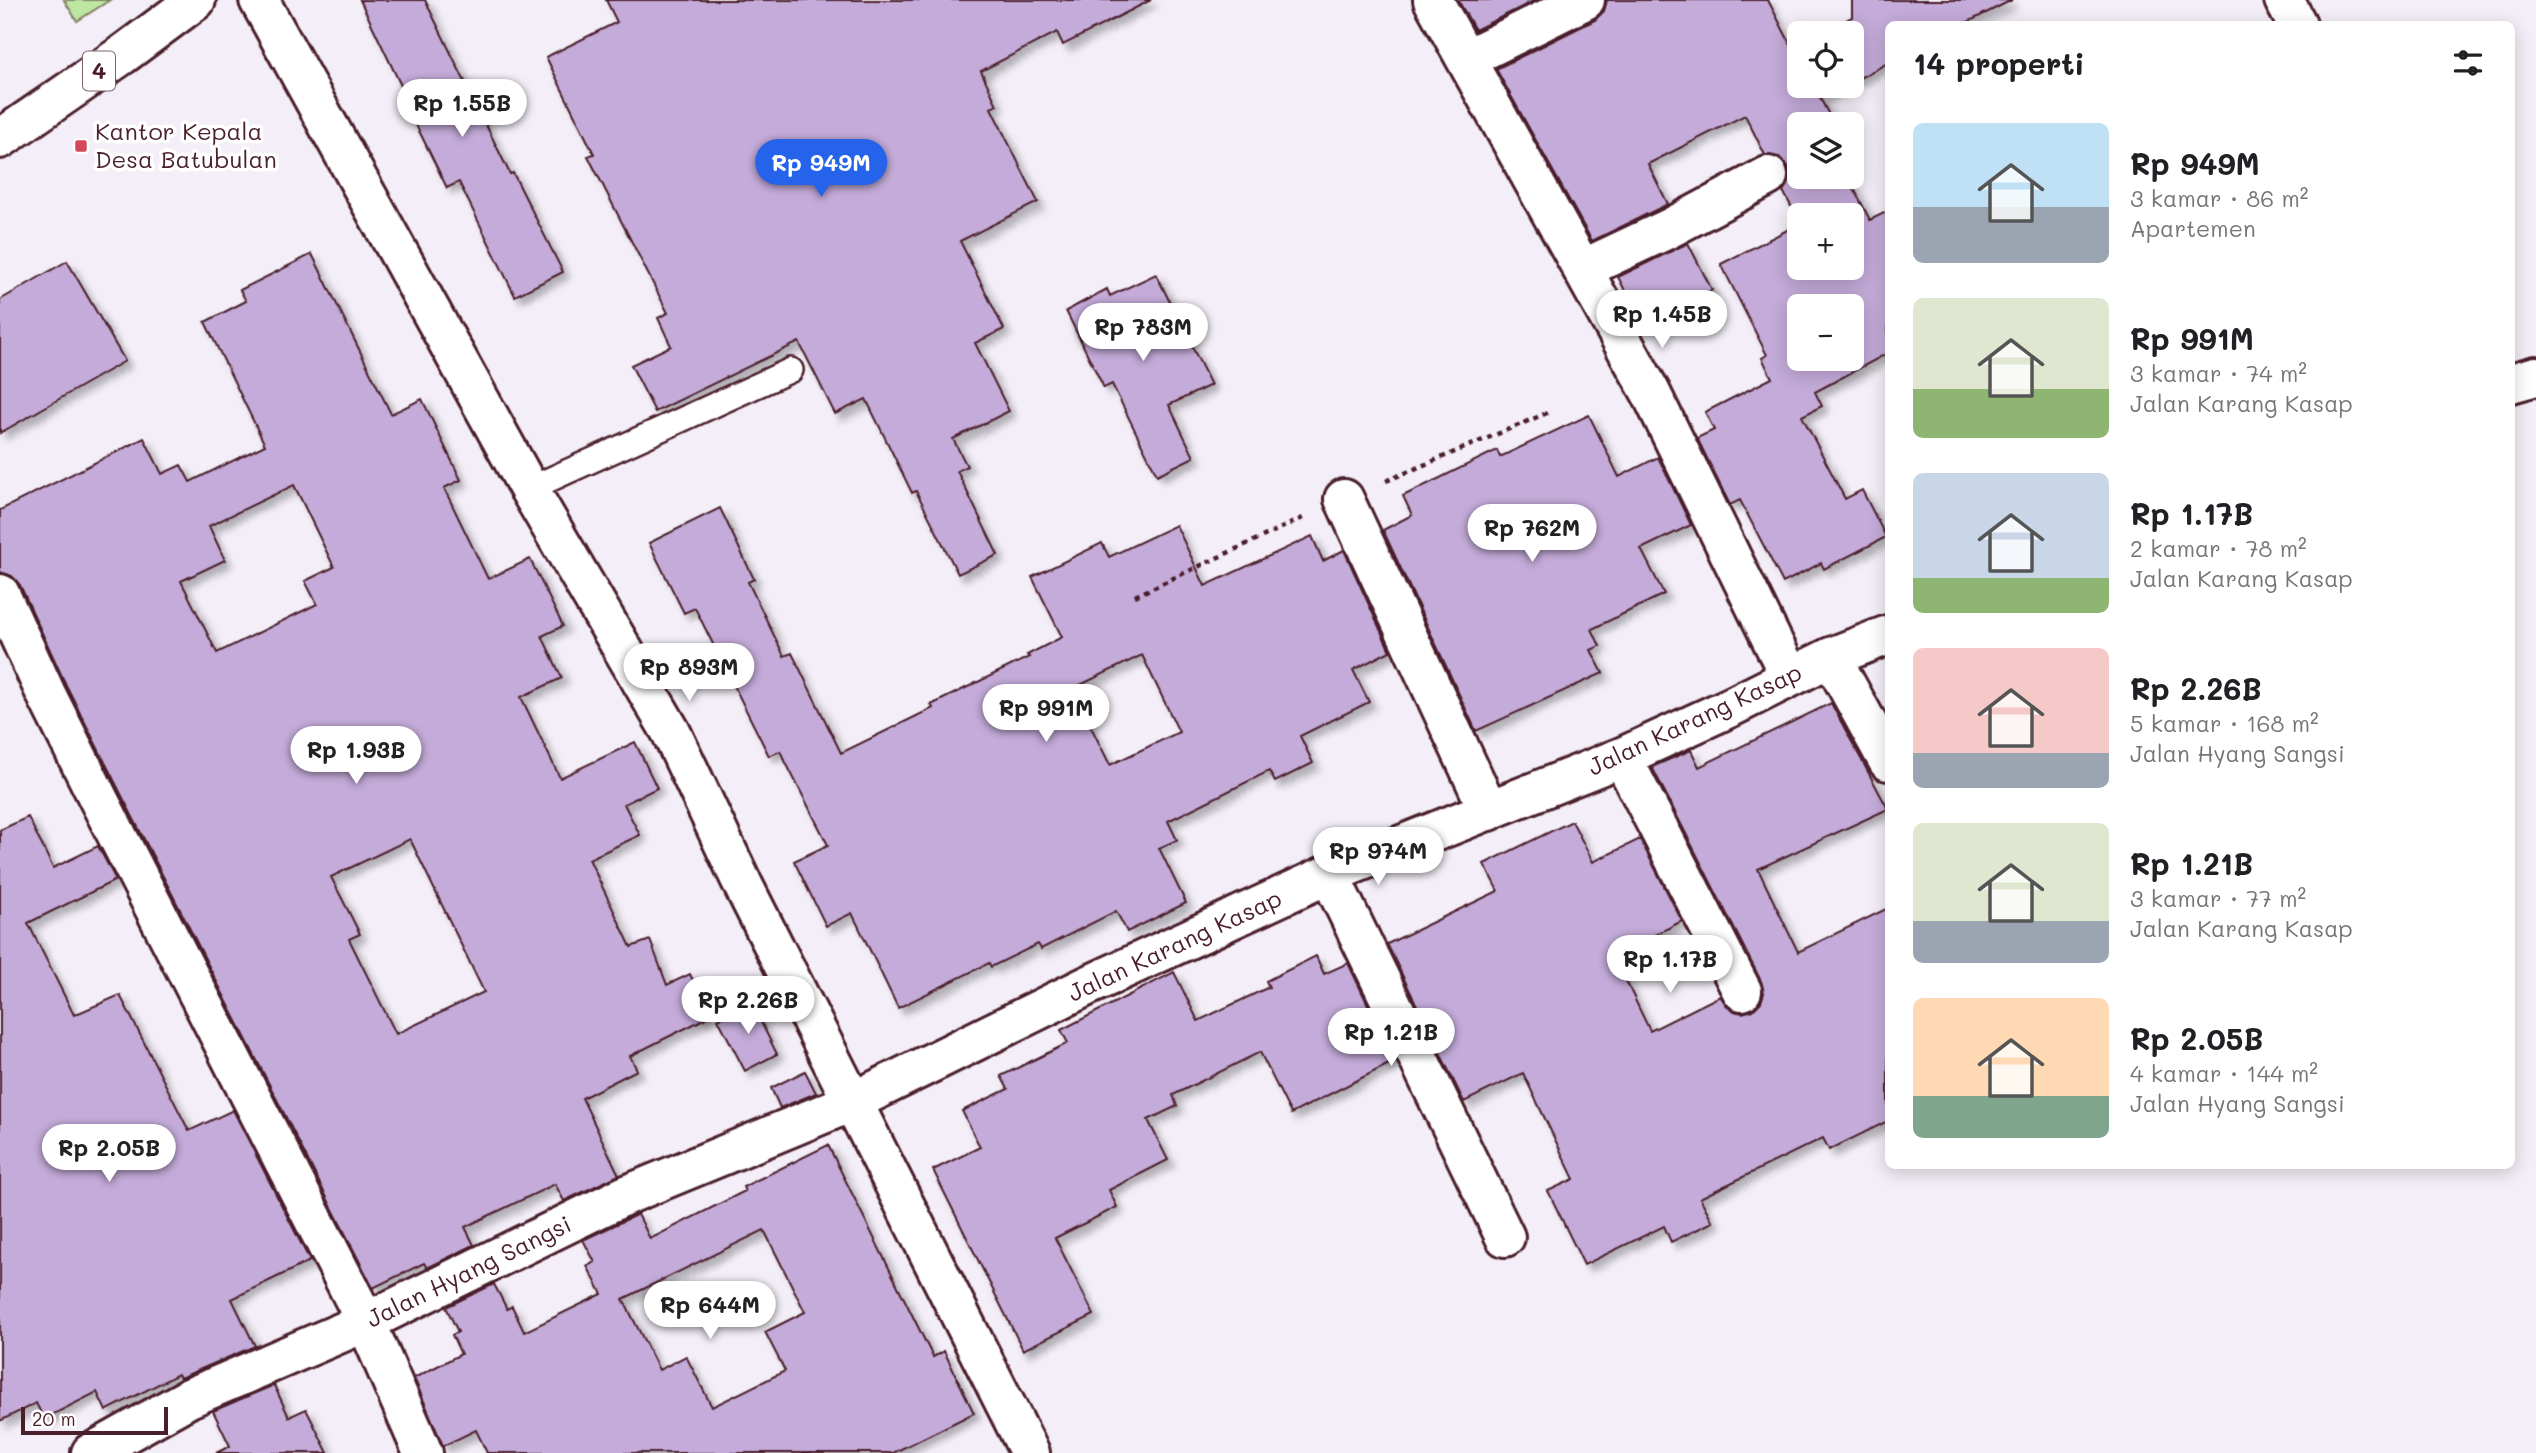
<!DOCTYPE html>
<html lang="id">
<head>
<meta charset="utf-8">
<style>
  :root { --surface:#fff; --page:#f6f6f6; --text:#202124; --muted:#757577; --accent:#2563eb }
  body { margin:0; font-family:Mali,sans-serif; background:var(--page); color:var(--text); height:100vh; display:flex; flex-direction:column; font-size:26px; white-space:nowrap }
  * { box-sizing:border-box; margin:0 }
  p { font-size:23px; color:var(--muted) }
  .icon { flex:none; width:38px; height:38px; fill:none; stroke:currentColor; stroke-width:2; stroke-linecap:round; stroke-linejoin:round }
  .map { position:relative; flex:1; overflow:hidden }
  .drawer { position:absolute; left:1885px; top:21px; width:630px; height:1148px; display:flex; flex-direction:column; background:var(--surface); border-radius:10px; box-shadow:0 4px 18px #0003 }
  .drawer>* { flex:none }
  .fabs { position:absolute; left:1787px; top:21px; display:grid; gap:14px }
  .fabs a { display:grid; place-items:center; width:77px; height:77px; border-radius:10px; background:var(--surface); box-shadow:0 4px 18px #0003; font-size:35px }
  .scale { position:absolute; left:21px; bottom:18px; width:147px; box-sizing:border-box; padding-left:7px; border:4px solid #4a1f2b; border-top:0; font-size:19px; line-height:24px; white-space:nowrap; color:#4a1f2b; -webkit-text-stroke:5px #fff; paint-order:stroke }
  .price { position:absolute; translate:-50% -60px; padding:0 16px; border-radius:24px; background:#fff; color:#222; font-size:23px; line-height:46px; filter:drop-shadow(0 2px 4px #0008) }
  .price::after { content:''; position:absolute; left:50%; top:42px; width:21px; height:16px; margin-left:-10px; background:inherit; clip-path:polygon(0 0,100% 0,50% 100%) }
  .price.current { background:var(--accent); color:#fff }
  ul { padding:0; list-style:none }
  li { display:flex; align-items:center; gap:21px; height:175px; padding:0 28px }
  li span { display:grid; place-items:center; flex:none; width:196px; height:140px; border-radius:10px; color:#555 }
  li>.icon { margin-inline-start:auto }
  span .icon { width:84px; height:84px; fill:#fffc; stroke-width:1 }
  li b { font-size:30px }
  h2 { display:flex; justify-content:space-between; align-items:center; height:84px; padding:0 28px; font-size:30px }
  .map>svg:first-child { display:block }
  .green { fill:#bce6a2; stroke:#838266; stroke-width:2 }
  .building { fill:#c4abd9; stroke:#4a1f2b; stroke-width:2; fill-rule:evenodd; filter:url(#shadow) }
  .lines { fill:none; stroke-linecap:round; stroke-linejoin:round }
  .service-casing { stroke:#4a1f2b; stroke-width:28 }
  .minor-casing { stroke:#4a1f2b; stroke-width:44 }
  .tertiary-casing { stroke:#4a1f2b; stroke-width:44 }
  .trunk-casing { stroke:#4a1f2b; stroke-width:44 }
  .path { stroke:#4a1f2b; stroke-width:4.5; stroke-dasharray:5 5; stroke-linecap:butt }
  .service { stroke:#fff; stroke-width:23 }
  .minor { stroke:#fff; stroke-width:38 }
  .tertiary { stroke:#fff; stroke-width:38 }
  .trunk { stroke:#fff; stroke-width:38 }
  .poi-dot { fill:#d1495b; stroke:#fff; stroke-width:2.5 }
  .labels { text-anchor:middle; stroke-width:7; stroke-linejoin:round; paint-order:stroke }
  .shield { fill:#fff; stroke:#80626b; stroke-width:2 }
  .shield-label { font-size:23px; font-weight:bold; fill:#4a1f2b }
  .poi-label { font-size:24px; fill:#4a1f2b; stroke:#fff; text-anchor:start }
  .street-label { font-size:24px; fill:#4a1f2b; stroke:#fff }
</style>
</head>
<body>
<div class="map">
<svg width="2536" height="1453" viewBox="0 0 2536 1453">
  <defs>
    <filter id="shadow"><feDropShadow dx="6" dy="6" stdDeviation="3.5" flood-color="#0004"/></filter>
  </defs>
  <rect width="100%" height="100%" fill="#f3eef7"/>
  <filter id="ink" filterUnits="userSpaceOnUse"><feTurbulence type="fractalNoise" baseFrequency=".0143" numOctaves="2"/><feDisplacementMap in="SourceGraphic" scale="14" xChannelSelector="R" yChannelSelector="G"/><feConvolveMatrix kernelMatrix="1 2 1 2 8 2 1 2 1" color-interpolation-filters="sRGB"/></filter>
  <g filter="url(#ink)">
    <!-- green -->
    <path class="green" d="M64 0H110L77 21Z"/>
    <!-- building -->
    <path class="building" d="M360 0H425L510 174 513 173 563 272 515 296 459 182 447 188 401 94 404 92Z
      M606 0H1151L1063 45 1057 32 981 71 997 105 991 108 1038 202 960 241 1004 329 975 343 1009 411 953 439 967 466 957 471 998 555 958 574 916 491 912 493 866 399 835 414 799 342 655 412 631 365 671 346 658 318 668 313 588 156 594 154 546 57 617 22Z
      M1458 0H1536L1475 30Z
      M1607 0H1768L1793 49 1799 45V86H1843L1820 98 1834 124H1799V177H1848L1870 220 1888 211V353L1815 392 1822 406 1802 416 1845 499 1862 490 1886 537 1824 569 1821 563 1783 583 1740 500 1730 505 1697 438 1714 430 1705 412 1772 378 1762 358 1767 355 1721 264 1799 224V268H1852V215H1799V221L1783 191 1790 177 1788 166 1779 157 1765 155 1745 115 1648 164 1668 204 1592 241 1496 69 1595 20 1604 11ZM1799 306H1852V359H1799Z
      M1852 0H2012L1964 24H1888V63L1852 82V33H1822L1852 17Z
      M1688 243 1712 290 1643 325 1618 277Z
      M312 254 391 414 422 399 461 480 444 488 488 579 530 559 563 626 542 636 562 678 521 697 560 778 635 742 657 788 624 804 640 835 589 859 631 947 650 940 667 985 690 974 710 1016 630 1056 637 1070 582 1098 619 1175 564 1201 555 1184 465 1227 474 1245 427 1268 424 1263 373 1288 119 790 66 685 20 585 12 576 0 572V510L144 438 162 474 181 465 190 482 265 445 205 322 246 301 240 290ZM294 485 334 567 305 581 317 604 217 653 181 581 225 560 209 526ZM410 839 484 992 396 1034 349 939 360 934 331 877Z
      M67 261 125 361 0 433V300Z
      M1156 274 1211 385 1169 405 1194 457 1157 475 1112 384 1104 388 1066 311 1107 289 1110 296Z
      M1589 415 1619 477 1658 457 1691 525 1641 549 1664 594 1592 629 1600 646 1591 650 1603 673 1476 731 1383 530 1412 515 1403 496 1497 450 1500 457Z
      M720 508 754 579 748 582 784 656 792 653 841 753 933 708 931 705 1029 657 1027 655 1062 637 1032 577 1102 543 1109 557 1176 525 1205 586 1312 536 1323 561 1344 550 1390 651 1353 670 1369 702 1300 736 1313 763 1275 782 1269 771 1168 821 1177 840 1159 848 1186 903 1127 932 1116 911 1041 949 1038 944 991 967 989 963 898 1008 852 913 826 926 794 861 828 845 780 751 769 756 695 608 684 613 649 543ZM1142 655 1179 732 1110 765 1072 689Z
      M1831 703 1888 809 1758 869 1798 952 1888 908V1121L1829 1150 1823 1138 1700 1198 1713 1222 1671 1242 1664 1226 1584 1265 1548 1191 1574 1179 1523 1073 1464 1102 1387 944 1498 891 1484 864 1572 821 1593 862 1640 839 1682 921 1614 956 1650 1031 1720 996 1731 1010 1742 1013 1753 1010 1761 1002 1764 993 1761 981 1652 767 1691 750 1699 767Z
      M28 817 53 868 98 846 116 880 28 923 74 1015 120 995 189 1131 233 1110 310 1261 232 1299 255 1346 180 1378 178 1374 106 1411 97 1392 44 1419 36 1403 0 1421V830Z
      M1316 956 1324 974 1348 963 1395 1061 1291 1114 1260 1052 1173 1095 1177 1106 1148 1120 1168 1160 1109 1190 1117 1207 1055 1238 1094 1315 1023 1350 933 1170 980 1147 962 1111 1008 1089 1001 1076 1068 1043 1061 1030 1174 972 1198 1021 1269 987 1266 981Z
      M751 1002 777 1054 745 1071 718 1019Z
      M805 1071 816 1093 780 1108 771 1088Z
      M828 1145 933 1357 944 1351 974 1413 893 1453H487L476 1430 443 1446 414 1378 461 1354 452 1335 458 1332 446 1307 494 1284 507 1309 512 1306 524 1332 602 1294 587 1266 595 1262 583 1240 638 1214 650 1239 745 1191 743 1187ZM764 1230 805 1312 765 1332 785 1371 712 1407 686 1356 659 1370 623 1299Z
      M274 1385 289 1417 306 1409 328 1453H216L230 1446 213 1411Z"/>
    <g class="lines">
      <defs>
        <path id="service" d="M529 489 791 370"/>
        <path id="minor" d="M1433 0 1651 393 1790 677
          M2284 0 2297 24
          M1466 59 1585 0
          M1583 269 1670 228 1768 176
          M2511 383 2536 376
          M1344 499 1489 811
          M0 594 46 694 99 800 366 1322 423 1453
          M1831 657 1888 761
          M1622 757 1742 991
          M1329 874 1505 1237
          M91 1453 189 1398 366 1322 624 1196 852 1102 1087 986 1329 874 1622 757 1733 706 1831 657 1888 635"/>
        <path id="tertiary" d="M259 0 529 489 671 732 744 887 1030 1453"/>
        <path id="trunk" d="M0 139 122 55 196 0"/>
      </defs>
      <!-- service casing -->
      <use href="#service" class="service-casing"/>
      <!-- minor casing -->
      <use href="#minor" class="minor-casing"/>
      <!-- tertiary casing -->
      <use href="#tertiary" class="tertiary-casing"/>
      <!-- trunk casing -->
      <use href="#trunk" class="trunk-casing"/>
      <!-- path -->
      <path class="path" d="M1386 481 1547 413
        M1135 596 1305 517"/>
      <!-- service -->
      <use href="#service" class="service"/>
      <!-- minor -->
      <use href="#minor" class="minor"/>
      <!-- tertiary -->
      <use href="#tertiary" class="tertiary"/>
      <!-- trunk -->
      <use href="#trunk" class="trunk"/>
    </g>
  </g>
  <!-- markers -->
  <rect class="poi-dot" x="74" y="139" width="14" height="14" rx="3.5"/>
  <g class="labels">
    <!-- shield labels -->
    <rect class="shield" x="83" y="51.5" width="32" height="39" rx="5"/>
    <g class="shield-label">
      <text x="99" y="79">4</text>
    </g>
    <!-- poi labels -->
    <g class="poi-label">
      <text x="95" y="140">Kantor Kepala<tspan x="95" dy="28">Desa Batubulan</tspan></text>
    </g>
    <!-- street labels -->
    <g class="street-label">
      <text transform="translate(1695 720) rotate(-25)" y="8">Jalan Karang Kasap</text>
      <text transform="translate(1175 946) rotate(-25)" y="8">Jalan Karang Kasap</text>
      <text transform="translate(469 1272) rotate(-26)" y="8">Jalan Hyang Sangsi</text>
    </g>
  </g>
</svg>
<div class="fabs">
<a><svg class="icon" aria-label="locate" viewBox="0 0 24 24"><circle cx="12" cy="12" r="6"/><path d="M12 2v4M12 18v4M2 12h4M18 12h4"/></svg></a>
<a><svg class="icon" aria-label="layers" viewBox="0 0 24 24"><path d="M12 4l9 5-9 5-9-5zM3 14l9 5 9-5"/></svg></a>
<a>+</a>
<a>−</a>
</div>
<div class="scale">20 m</div>
<b class="price" style="left:462px;top:139px">Rp 1.55B</b>
<b class="price current" style="left:821px;top:199px">Rp 949M</b>
<b class="price" style="left:1662px;top:350px">Rp 1.45B</b>
<b class="price" style="left:1143px;top:363px">Rp 783M</b>
<b class="price" style="left:1532px;top:564px">Rp 762M</b>
<b class="price" style="left:689px;top:703px">Rp 893M</b>
<b class="price" style="left:1046px;top:744px">Rp 991M</b>
<b class="price" style="left:356px;top:786px">Rp 1.93B</b>
<b class="price" style="left:1378px;top:887px">Rp 974M</b>
<b class="price" style="left:1670px;top:995px">Rp 1.17B</b>
<b class="price" style="left:748px;top:1036px">Rp 2.26B</b>
<b class="price" style="left:1391px;top:1068px">Rp 1.21B</b>
<b class="price" style="left:109px;top:1184px">Rp 2.05B</b>
<b class="price" style="left:710px;top:1341px">Rp 644M</b>
<section class="drawer">
<h2>14 properti<svg class="icon" aria-label="filters" viewBox="0 0 24 24"><path d="M4 7h16M4 17h16"/><circle cx="9" cy="7" r="2"/><circle cx="15" cy="17" r="2"/></svg></h2>
<ul>
<li><span style="background:linear-gradient(#bfe0f5 60%,#9aa5b1 0)"><svg class="icon" aria-label="home" viewBox="0 0 24 24"><path d="M3 11l9-7 9 7M6 9v11h12V9"/></svg></span><div><b>Rp 949M</b><p>3 kamar · 86 m²</p><p>Apartemen</p></div></li>
<li><span style="background:linear-gradient(#dfe7d0 65%,#8fb573 0)"><svg class="icon" aria-label="home" viewBox="0 0 24 24"><path d="M3 11l9-7 9 7M6 9v11h12V9"/></svg></span><div><b>Rp 991M</b><p>3 kamar · 74 m²</p><p>Jalan Karang Kasap</p></div></li>
<li><span style="background:linear-gradient(#c9d6e8 75%,#8fb573 0)"><svg class="icon" aria-label="home" viewBox="0 0 24 24"><path d="M3 11l9-7 9 7M6 9v11h12V9"/></svg></span><div><b>Rp 1.17B</b><p>2 kamar · 78 m²</p><p>Jalan Karang Kasap</p></div></li>
<li><span style="background:linear-gradient(#f6c9c9 75%,#9aa5b1 0)"><svg class="icon" aria-label="home" viewBox="0 0 24 24"><path d="M3 11l9-7 9 7M6 9v11h12V9"/></svg></span><div><b>Rp 2.26B</b><p>5 kamar · 168 m²</p><p>Jalan Hyang Sangsi</p></div></li>
<li><span style="background:linear-gradient(#dfe7d0 70%,#9aa5b1 0)"><svg class="icon" aria-label="home" viewBox="0 0 24 24"><path d="M3 11l9-7 9 7M6 9v11h12V9"/></svg></span><div><b>Rp 1.21B</b><p>3 kamar · 77 m²</p><p>Jalan Karang Kasap</p></div></li>
<li><span style="background:linear-gradient(#ffd9b3 70%,#7fa58c 0)"><svg class="icon" aria-label="home" viewBox="0 0 24 24"><path d="M3 11l9-7 9 7M6 9v11h12V9"/></svg></span><div><b>Rp 2.05B</b><p>4 kamar · 144 m²</p><p>Jalan Hyang Sangsi</p></div></li>
</ul>
</section>
</div>
</body>
</html>
